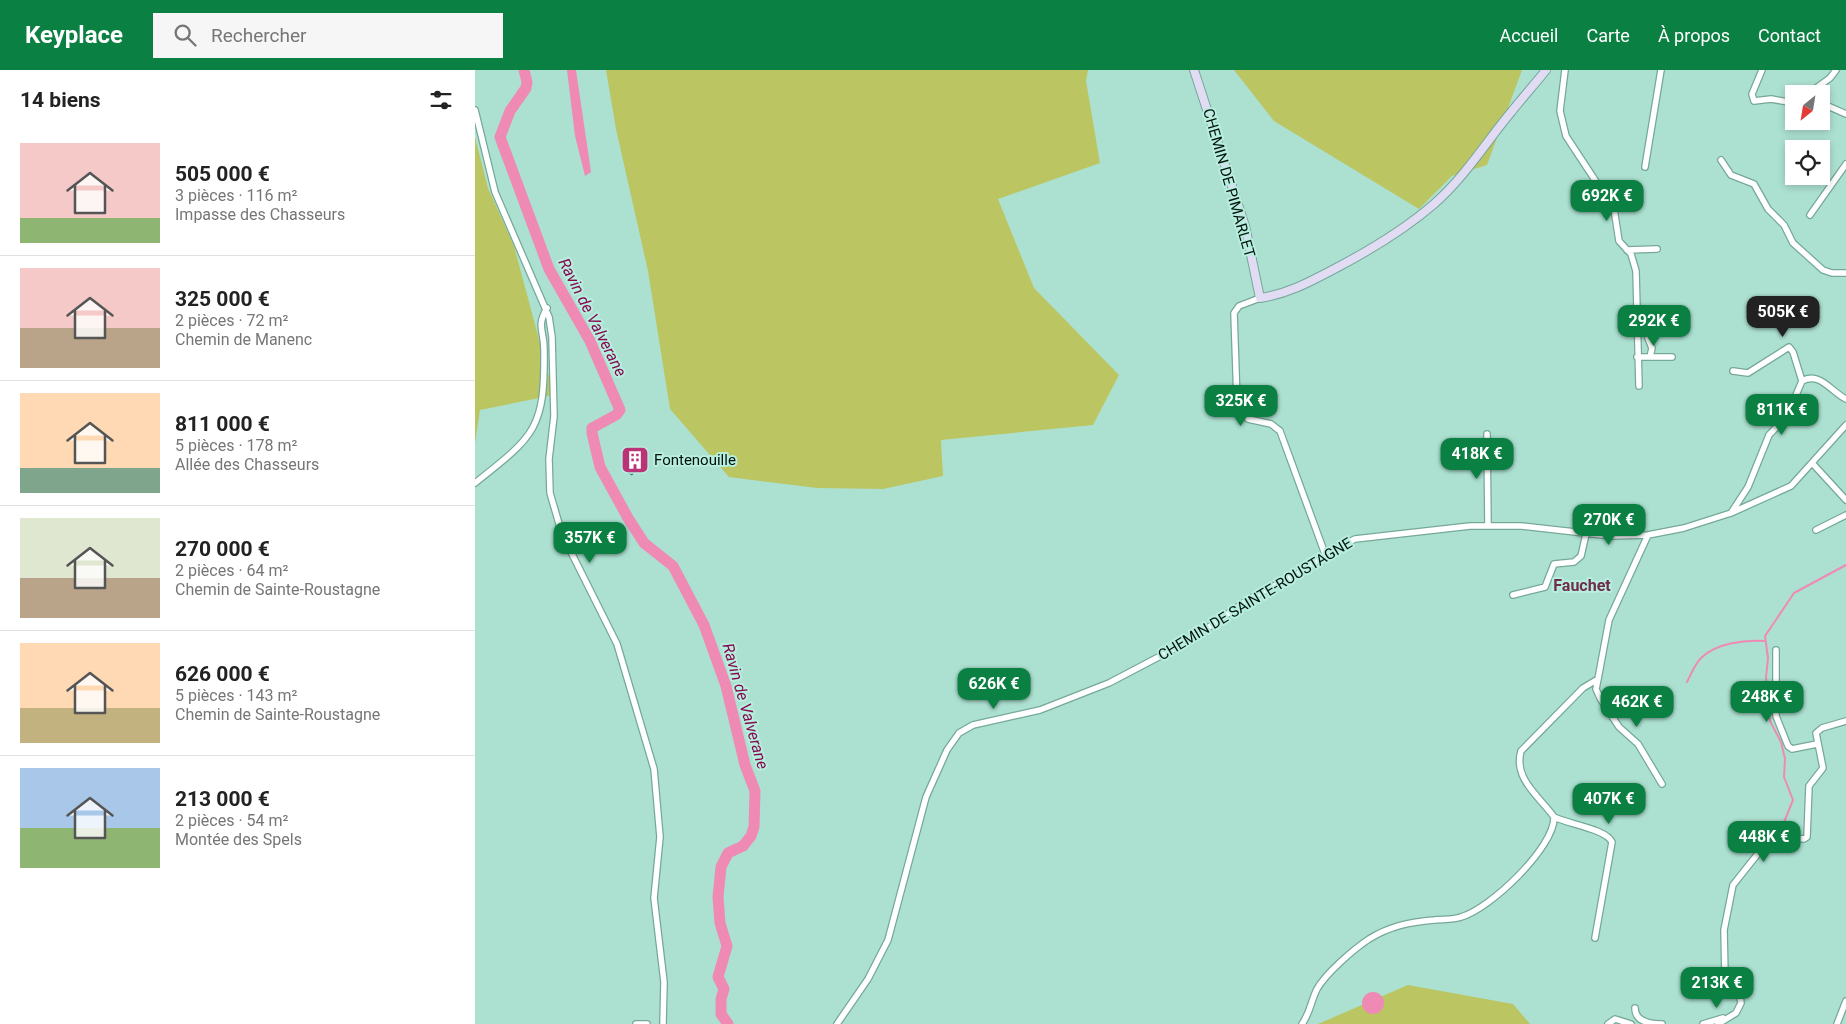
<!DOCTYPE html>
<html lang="fr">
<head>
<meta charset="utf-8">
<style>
  :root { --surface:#fff; --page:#f6f6f6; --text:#222; --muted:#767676; --line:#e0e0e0; --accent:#0b8043 }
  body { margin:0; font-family:Roboto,sans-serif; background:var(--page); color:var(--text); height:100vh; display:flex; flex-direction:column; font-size:19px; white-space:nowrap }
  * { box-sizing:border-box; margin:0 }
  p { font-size:16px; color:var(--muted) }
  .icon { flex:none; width:28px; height:28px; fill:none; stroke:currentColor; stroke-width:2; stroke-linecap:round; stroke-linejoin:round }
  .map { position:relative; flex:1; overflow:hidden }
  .details { display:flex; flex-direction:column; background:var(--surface); width:475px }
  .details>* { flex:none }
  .needle { width:32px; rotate:210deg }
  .buttons { position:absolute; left:1310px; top:15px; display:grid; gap:10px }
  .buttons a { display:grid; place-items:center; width:45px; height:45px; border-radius:0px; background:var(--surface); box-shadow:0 2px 8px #0003; font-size:25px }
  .price { position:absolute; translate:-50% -42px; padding:0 11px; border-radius:10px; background:var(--accent); color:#fff; font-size:16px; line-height:32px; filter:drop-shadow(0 1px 2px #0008) }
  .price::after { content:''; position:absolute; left:50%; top:30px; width:15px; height:11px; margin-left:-8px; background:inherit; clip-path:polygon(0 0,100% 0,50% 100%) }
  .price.active { background:#222; color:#fff }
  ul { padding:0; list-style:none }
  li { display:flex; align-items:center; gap:15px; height:125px; padding:0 20px }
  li+li { border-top:1px solid var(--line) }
  li span { display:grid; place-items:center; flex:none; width:140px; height:100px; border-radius:0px; color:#555 }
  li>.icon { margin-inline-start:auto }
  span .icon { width:60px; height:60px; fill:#fffc; stroke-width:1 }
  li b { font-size:21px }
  h2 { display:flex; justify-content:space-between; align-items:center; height:60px; padding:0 20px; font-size:21px }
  header { display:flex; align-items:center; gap:30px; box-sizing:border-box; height:70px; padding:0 25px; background:var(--accent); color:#fff }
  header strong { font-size:24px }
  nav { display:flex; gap:28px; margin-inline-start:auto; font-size:18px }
  .search { width:350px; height:45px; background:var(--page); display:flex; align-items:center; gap:12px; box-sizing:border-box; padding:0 18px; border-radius:0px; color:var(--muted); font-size:19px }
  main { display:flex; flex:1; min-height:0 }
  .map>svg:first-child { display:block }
  .green { fill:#bbc562 }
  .water { fill:#ef8ab4 }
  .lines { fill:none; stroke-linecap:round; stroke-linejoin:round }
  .stream { stroke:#ef8ab4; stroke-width:2 }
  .river { stroke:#ef8ab4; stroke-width:11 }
  .building { fill:#74adac; stroke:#316968 }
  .street-casing { stroke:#75a899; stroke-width:8 }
  .secondary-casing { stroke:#75a899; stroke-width:10 }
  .street { stroke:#fff; stroke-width:5.5 }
  .secondary { stroke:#e1dbf4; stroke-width:8 }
  .labels { text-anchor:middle; stroke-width:4; stroke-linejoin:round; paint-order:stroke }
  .street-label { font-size:15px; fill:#00110c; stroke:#b8eede }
  .poi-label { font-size:15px; fill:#00110c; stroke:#b8eede; text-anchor:start }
  .water-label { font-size:16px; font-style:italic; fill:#85094f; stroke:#b8eede }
  .neighbourhood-label { font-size:16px; font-weight:bold; fill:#6f2d4b; stroke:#b8eede }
</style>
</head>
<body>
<header>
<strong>Keyplace</strong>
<div class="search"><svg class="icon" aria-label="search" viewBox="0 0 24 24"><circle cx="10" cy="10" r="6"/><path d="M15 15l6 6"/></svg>Rechercher</div>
<nav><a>Accueil</a><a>Carte</a><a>À propos</a><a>Contact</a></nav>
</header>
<main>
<section class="details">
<h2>14 biens<svg class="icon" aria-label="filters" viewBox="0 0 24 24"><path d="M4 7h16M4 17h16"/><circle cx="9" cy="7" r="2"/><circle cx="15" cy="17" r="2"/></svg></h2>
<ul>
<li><span style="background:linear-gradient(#f6c9c9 75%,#8fb573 0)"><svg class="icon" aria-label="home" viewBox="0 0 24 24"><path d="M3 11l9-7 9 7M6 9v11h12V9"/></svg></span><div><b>505 000 €</b><p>3 pièces · 116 m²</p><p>Impasse des Chasseurs</p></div></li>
<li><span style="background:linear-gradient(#f6c9c9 60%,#b9a48a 0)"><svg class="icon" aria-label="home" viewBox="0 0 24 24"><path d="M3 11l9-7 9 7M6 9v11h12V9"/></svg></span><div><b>325 000 €</b><p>2 pièces · 72 m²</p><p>Chemin de Manenc</p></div></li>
<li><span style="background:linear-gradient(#ffd9b3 75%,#7fa58c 0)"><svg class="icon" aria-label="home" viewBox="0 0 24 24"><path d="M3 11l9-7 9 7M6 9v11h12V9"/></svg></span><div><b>811 000 €</b><p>5 pièces · 178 m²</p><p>Allée des Chasseurs</p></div></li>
<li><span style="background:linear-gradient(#dfe7d0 60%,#b9a48a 0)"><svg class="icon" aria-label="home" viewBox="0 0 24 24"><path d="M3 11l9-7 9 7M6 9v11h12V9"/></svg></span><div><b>270 000 €</b><p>2 pièces · 64 m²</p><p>Chemin de Sainte-Roustagne</p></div></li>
<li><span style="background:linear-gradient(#ffd9b3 65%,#c2b280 0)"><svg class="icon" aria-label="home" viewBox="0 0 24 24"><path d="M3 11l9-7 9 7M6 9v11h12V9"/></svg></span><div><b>626 000 €</b><p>5 pièces · 143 m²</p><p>Chemin de Sainte-Roustagne</p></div></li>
<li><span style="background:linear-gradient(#a9c7e8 60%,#8fb573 0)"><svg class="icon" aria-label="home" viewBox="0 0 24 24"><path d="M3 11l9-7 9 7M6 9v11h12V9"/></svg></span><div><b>213 000 €</b><p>2 pièces · 54 m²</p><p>Montée des Spels</p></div></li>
</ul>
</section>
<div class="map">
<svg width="1371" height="954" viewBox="0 0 1371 954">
  <rect width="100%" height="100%" fill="#ace1d1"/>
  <!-- green -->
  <path class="green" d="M131 0H613L611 11 625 93 523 129 559 218 644 305 618 355 466 370 468 406 408 419 342 418 254 407 195 339 173 201 141 59Z
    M759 0H1047L1012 95 977 106 944 139 799 51Z
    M0 67 13 118 39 176 79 325 5 340 0 374Z
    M933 915 1038 934 1055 954H843Z"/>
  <!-- water -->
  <path class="water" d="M92 0H101L116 102 110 106 100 66Z
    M887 933a11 11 0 1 1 22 0a11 11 0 1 1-22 0Z"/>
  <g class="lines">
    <!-- stream -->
    <path class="stream" d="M1212 612C1216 604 1220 594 1226 588 1241 573 1269 570 1289 571
      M1305 762 1318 730 1309 707 1310 689 1306 672 1295 651 1291 607 1293 588 1290 566 1319 523 1371 495"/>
    <!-- river -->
    <path class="river" d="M49 0 52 12 51 18 35 41 25 67 74 199 115 271 145 340 141 345 117 358V363L125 397 153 448 169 473 198 496 229 555 251 616 270 695 280 721 279 757 276 766 268 776 253 783 246 797 243 827 245 853 252 876 243 907 249 919 246 929V944L253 954"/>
  </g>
  <!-- building -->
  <path class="building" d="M161 381 169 387 157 405 152 402 156 397 152 394Z"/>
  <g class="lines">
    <defs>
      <path id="street" d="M1090 0 1085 41 1091 66 1139 139 1144 171 1156 184 1161 201 1164 316
        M1287 0 1277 24 1279 31 1296 29 1319 33
        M1333 24 1355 8 1361 0
        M1346 33 1371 44
        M0 40 20 122 74 247 77 267 79 346 74 389 75 423 87 464 142 574 179 699 185 767 179 828 189 912 188 954
        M1246 90 1256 105 1279 114 1293 139 1309 155 1318 173 1348 200 1357 203H1371
        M1170 97 1186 0
        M1335 145 1371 94
        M1152 180 1182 179
        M785 228 764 236 759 243 762 331 765 342 773 349 796 354 805 361 850 484
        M1173 268 1177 278 1175 287
        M1162 287H1197
        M1258 301 1273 303 1314 277 1318 282 1327 311
        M1012 364 1013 456
        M1338 394 1371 430
        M0 413C61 365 70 358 69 279 69 260 61 257 72 238
        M1256 443 1273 417 1294 365 1312 346 1327 311C1345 301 1356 322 1371 329
        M1341 460 1371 445
        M1038 525 1070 517 1079 494 1099 492 1106 486 1111 464
        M1301 580V646L1313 676 1317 679 1342 674
        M1123 609 1121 619 1125 628 1144 657 1163 674 1187 714
        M1079 747C1093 754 1131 759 1137 772L1120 868
        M1160 938C1160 952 1176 954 1187 954
        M161 954H172
        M362 954 393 909 413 870 451 727 472 680 484 663 498 655 565 640 634 613 714 571 774 529 826 502 861 478 880 469 995 456H1046L1136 466 1173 465 1209 458 1256 443 1316 416 1371 355
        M827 954C835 943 836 931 842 919 851 903 879 879 894 869 915 856 935 852 959 850 968 849 978 850 986 847 1015 839 1080 777 1079 747 1065 727 1038 709 1046 681L1108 618 1123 609 1134 550 1173 465
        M1133 954 1140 949 1156 954
        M1228 954 1248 948
        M1243 954 1261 943 1266 933 1265 927 1250 906 1249 860 1258 815 1297 766 1329 769 1332 767 1334 716 1348 698 1341 663 1347 658 1371 651
        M1362 954 1371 931"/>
      <path id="secondary" d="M719 0 770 156 785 228C814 224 838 210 863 197 897 179 929 160 959 134 990 107 1011 72 1037 41 1048 27 1060 14 1071 0"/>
    </defs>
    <!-- street casing -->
    <use href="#street" class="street-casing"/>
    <!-- secondary casing -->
    <use href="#secondary" class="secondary-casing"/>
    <!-- street -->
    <use href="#street" class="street"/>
    <!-- secondary -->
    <use href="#secondary" class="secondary"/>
  </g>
  <!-- icons -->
  <defs>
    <symbol id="building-square" viewBox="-11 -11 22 22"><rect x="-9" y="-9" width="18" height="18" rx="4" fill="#b93376" stroke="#b8eede"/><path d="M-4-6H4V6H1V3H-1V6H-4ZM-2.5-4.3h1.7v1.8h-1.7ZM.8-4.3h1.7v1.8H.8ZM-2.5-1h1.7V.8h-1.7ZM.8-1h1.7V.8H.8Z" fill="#fff"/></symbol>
  </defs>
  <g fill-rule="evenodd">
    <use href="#building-square" x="144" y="374" width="32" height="32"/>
  </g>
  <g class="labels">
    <!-- street labels -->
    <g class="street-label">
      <text transform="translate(754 113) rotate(74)" y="5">CHEMIN DE PIMARLET</text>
      <text transform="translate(780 529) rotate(-31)" y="5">CHEMIN DE SAINTE-ROUSTAGNE</text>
    </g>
    <!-- poi labels -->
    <g class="poi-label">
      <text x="179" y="395">Fontenouille</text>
    </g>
    <!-- water labels -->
    <g class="water-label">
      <text transform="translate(118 247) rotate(63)" y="6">Ravin de Valverane</text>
      <text transform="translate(271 636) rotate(74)" y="6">Ravin de Valverane</text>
    </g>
    <!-- neighbourhood labels -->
    <g class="neighbourhood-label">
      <text x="1107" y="521">Fauchet</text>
    </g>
  </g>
</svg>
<div class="buttons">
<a><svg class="needle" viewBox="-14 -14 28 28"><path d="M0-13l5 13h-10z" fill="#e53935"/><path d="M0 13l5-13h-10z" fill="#767676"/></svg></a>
<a><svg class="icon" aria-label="locate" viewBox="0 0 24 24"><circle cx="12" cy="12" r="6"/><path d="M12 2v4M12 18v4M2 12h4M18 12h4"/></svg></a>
</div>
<b class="price" style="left:1132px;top:152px">692K €</b>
<b class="price active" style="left:1308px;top:268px">505K €</b>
<b class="price" style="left:1179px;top:277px">292K €</b>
<b class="price" style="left:766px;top:357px">325K €</b>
<b class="price" style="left:1307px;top:366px">811K €</b>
<b class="price" style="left:1002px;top:410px">418K €</b>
<b class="price" style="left:1134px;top:476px">270K €</b>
<b class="price" style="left:115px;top:494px">357K €</b>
<b class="price" style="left:519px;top:640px">626K €</b>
<b class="price" style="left:1292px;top:653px">248K €</b>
<b class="price" style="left:1162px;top:658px">462K €</b>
<b class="price" style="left:1134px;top:755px">407K €</b>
<b class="price" style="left:1289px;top:793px">448K €</b>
<b class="price" style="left:1242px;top:939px">213K €</b>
</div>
</main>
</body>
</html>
